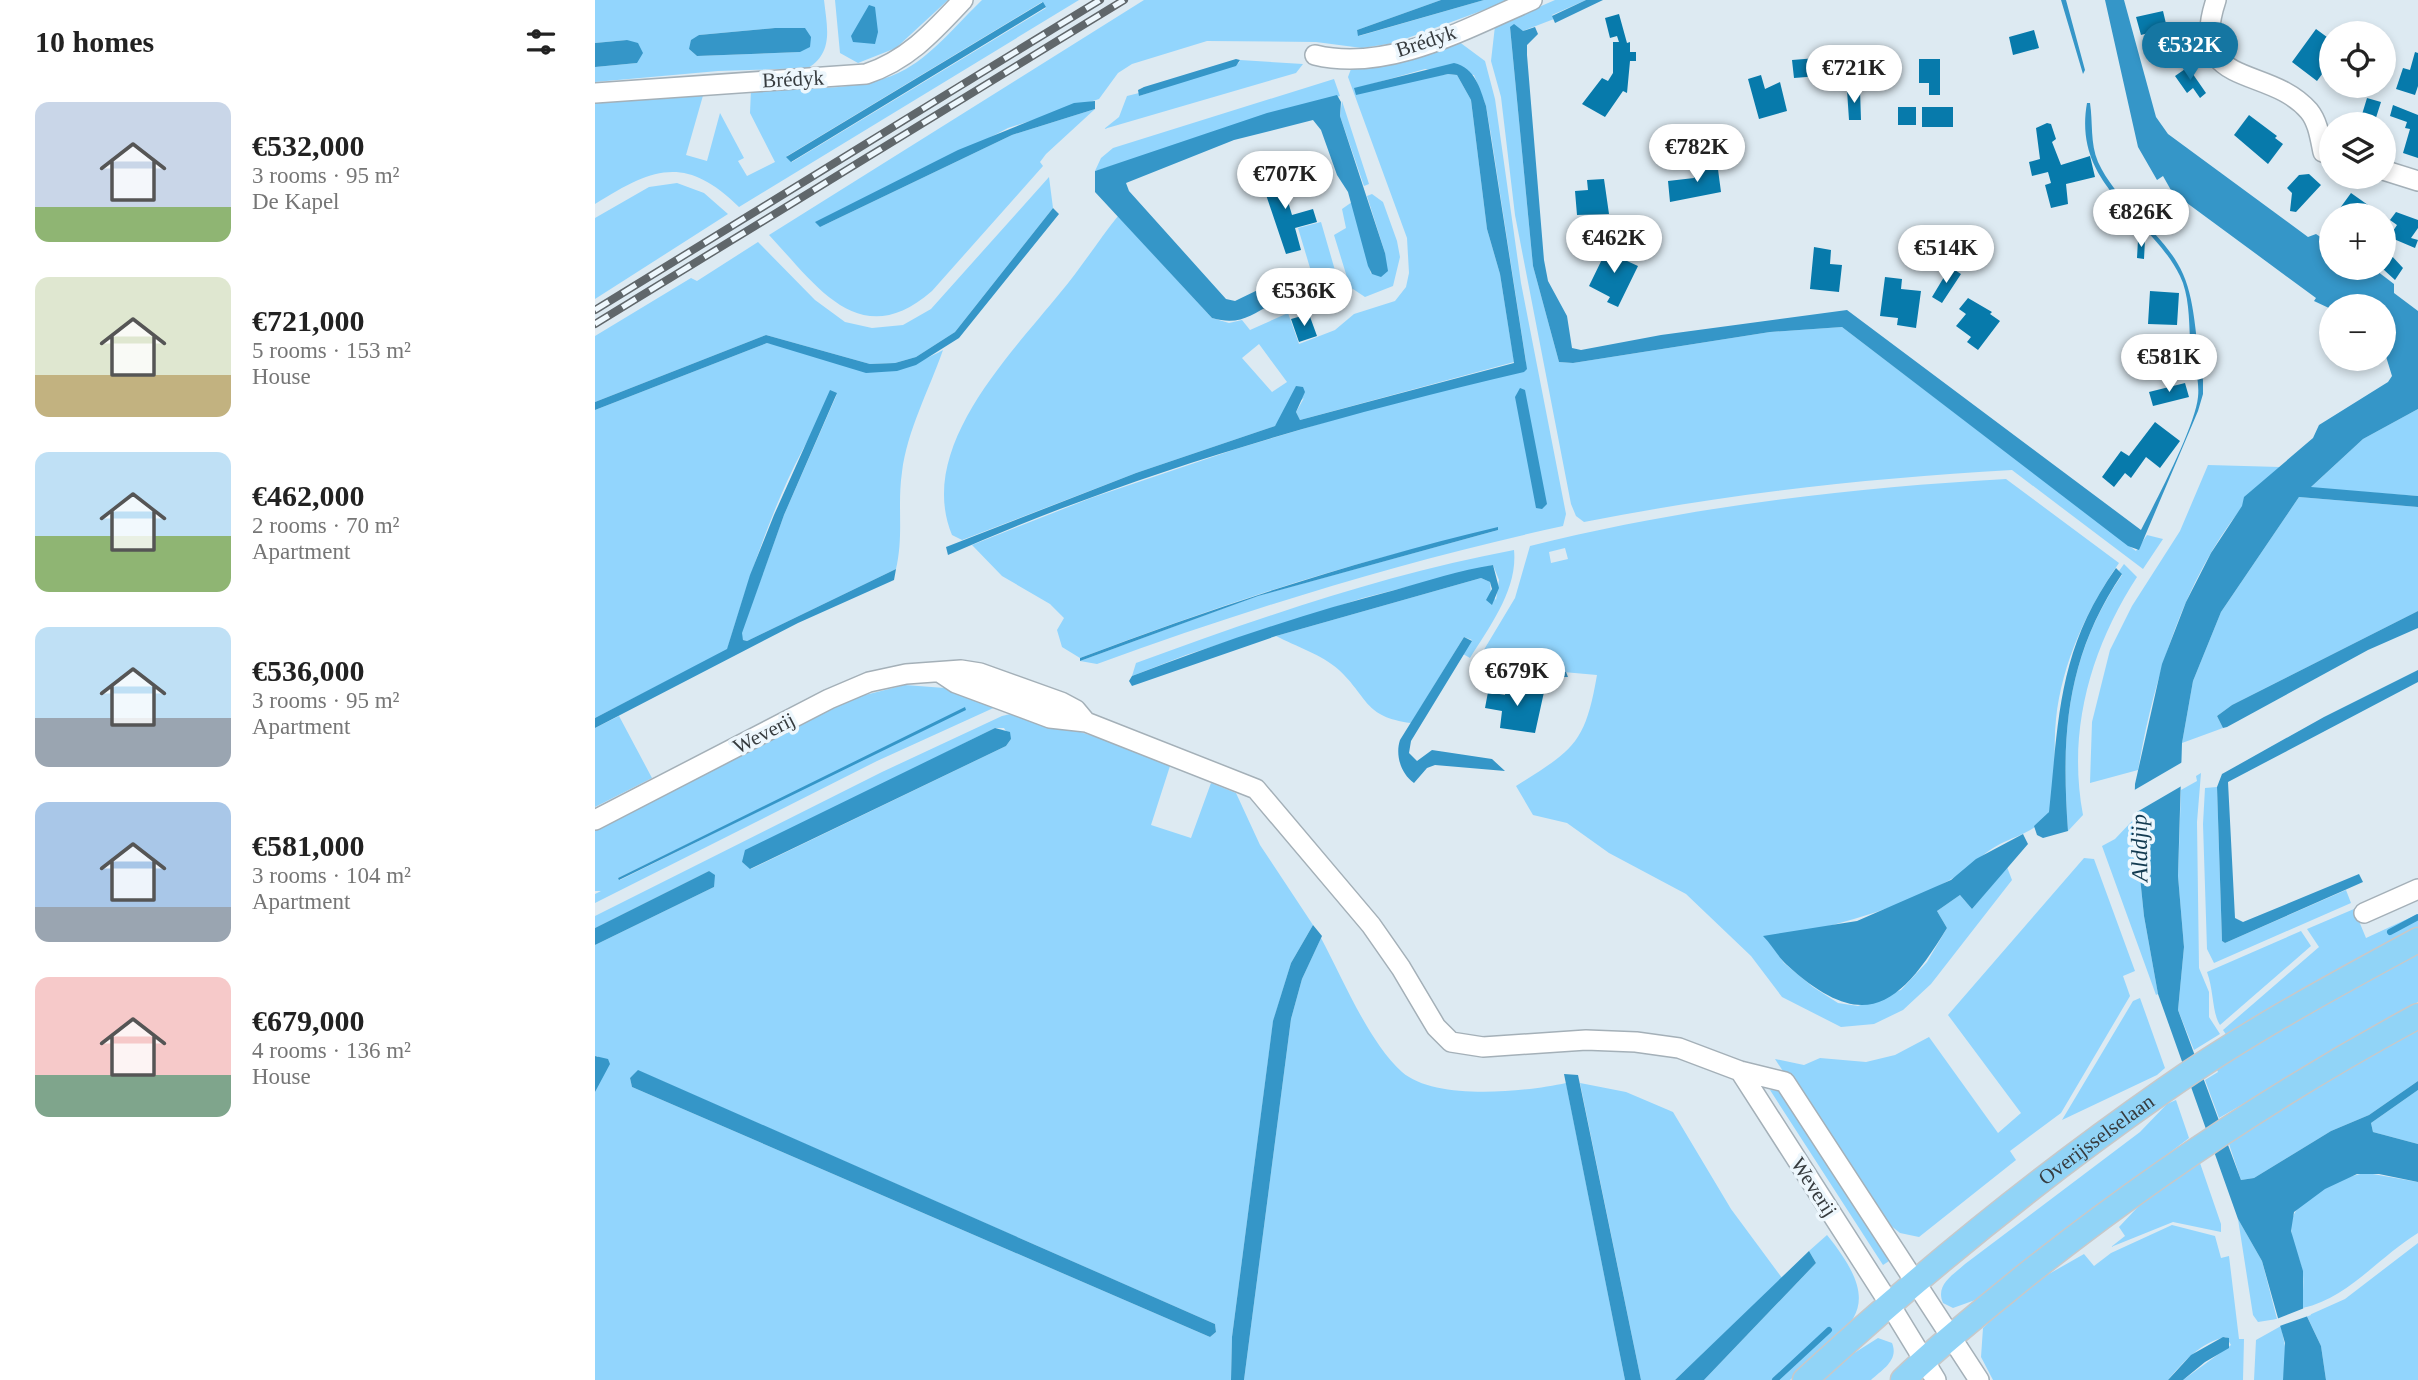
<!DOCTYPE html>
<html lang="en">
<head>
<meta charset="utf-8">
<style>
  :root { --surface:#fff; --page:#f2f2f2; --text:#222; --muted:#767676; --accent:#1576a2 }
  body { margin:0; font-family:"Times New Roman",serif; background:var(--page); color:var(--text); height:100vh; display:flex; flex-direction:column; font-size:26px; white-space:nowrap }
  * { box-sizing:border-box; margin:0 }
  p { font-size:23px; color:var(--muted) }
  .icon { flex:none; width:38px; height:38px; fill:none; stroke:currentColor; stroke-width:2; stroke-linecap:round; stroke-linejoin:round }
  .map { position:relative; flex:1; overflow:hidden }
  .details { display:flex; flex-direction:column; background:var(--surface); width:595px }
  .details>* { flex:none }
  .fabs { position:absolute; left:1724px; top:21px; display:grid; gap:14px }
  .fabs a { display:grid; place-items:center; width:77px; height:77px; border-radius:50%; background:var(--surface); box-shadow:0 4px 10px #0003; font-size:35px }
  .price { position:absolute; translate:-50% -60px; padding:0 16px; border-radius:24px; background:#fff; color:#222; font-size:23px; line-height:46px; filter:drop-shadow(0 2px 4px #0008) }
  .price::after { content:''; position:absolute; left:50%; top:42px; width:21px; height:16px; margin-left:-10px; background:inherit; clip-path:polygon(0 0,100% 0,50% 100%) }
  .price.selected { background:var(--accent); color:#fff }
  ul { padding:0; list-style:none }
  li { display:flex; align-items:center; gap:21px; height:175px; padding:0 35px }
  li span { display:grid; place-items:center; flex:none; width:196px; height:140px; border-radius:14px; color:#555 }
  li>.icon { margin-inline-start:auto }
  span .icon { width:84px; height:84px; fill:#fffc; stroke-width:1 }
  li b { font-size:30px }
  h2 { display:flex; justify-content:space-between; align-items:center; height:84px; padding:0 35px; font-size:30px }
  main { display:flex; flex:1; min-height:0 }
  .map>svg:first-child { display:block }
  .green { fill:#92d5fd; fill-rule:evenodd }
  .water { fill:#3596c8 }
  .pier { fill:#ddeaf2 }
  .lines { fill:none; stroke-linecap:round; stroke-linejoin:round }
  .stream { stroke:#3596c8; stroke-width:6 }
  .building { fill:#077aab }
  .minor-casing { stroke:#a4b0b8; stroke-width:22 }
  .major-casing { stroke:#c7c8c9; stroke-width:27 }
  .minor { stroke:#fff; stroke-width:19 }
  .major { stroke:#91d4f7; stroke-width:24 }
  .rail-casing { stroke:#60676b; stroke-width:8 }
  .rail { stroke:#edf7fd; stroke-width:5; stroke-dasharray:16; stroke-linecap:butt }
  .labels { text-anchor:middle; stroke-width:7; stroke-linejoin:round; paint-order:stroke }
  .street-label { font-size:21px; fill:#373c3f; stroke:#edf7fd }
  .water-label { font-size:23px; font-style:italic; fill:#133b51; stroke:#edf7fd }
</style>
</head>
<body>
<main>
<section class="details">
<h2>10 homes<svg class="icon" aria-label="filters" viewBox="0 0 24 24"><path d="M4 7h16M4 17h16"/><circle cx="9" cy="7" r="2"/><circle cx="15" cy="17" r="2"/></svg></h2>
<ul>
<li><span style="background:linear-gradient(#c9d6e8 75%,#8fb573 0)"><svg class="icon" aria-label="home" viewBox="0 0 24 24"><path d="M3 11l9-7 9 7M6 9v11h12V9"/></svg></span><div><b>€532,000</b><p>3 rooms · 95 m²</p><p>De Kapel</p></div></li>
<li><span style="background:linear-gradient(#dfe7d0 70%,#c2b280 0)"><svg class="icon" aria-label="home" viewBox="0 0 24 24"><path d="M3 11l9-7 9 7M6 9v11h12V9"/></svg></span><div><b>€721,000</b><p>5 rooms · 153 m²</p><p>House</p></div></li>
<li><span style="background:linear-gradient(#bfe0f5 60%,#8fb573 0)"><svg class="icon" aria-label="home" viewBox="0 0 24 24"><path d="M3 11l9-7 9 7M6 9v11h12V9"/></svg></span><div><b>€462,000</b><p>2 rooms · 70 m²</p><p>Apartment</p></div></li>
<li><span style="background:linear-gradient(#bfe0f5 65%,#9aa5b1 0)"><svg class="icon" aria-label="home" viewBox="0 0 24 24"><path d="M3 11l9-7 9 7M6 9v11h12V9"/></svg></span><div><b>€536,000</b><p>3 rooms · 95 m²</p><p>Apartment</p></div></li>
<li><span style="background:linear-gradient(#a9c7e8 75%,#9aa5b1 0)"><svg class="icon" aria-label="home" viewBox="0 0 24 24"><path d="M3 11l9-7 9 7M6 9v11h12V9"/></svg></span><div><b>€581,000</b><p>3 rooms · 104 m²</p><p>Apartment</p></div></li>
<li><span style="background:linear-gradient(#f6c9c9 70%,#7fa58c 0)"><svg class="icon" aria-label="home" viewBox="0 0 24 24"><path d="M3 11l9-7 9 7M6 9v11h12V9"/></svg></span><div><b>€679,000</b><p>4 rooms · 136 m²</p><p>House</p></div></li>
</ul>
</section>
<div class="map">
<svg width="1823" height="1380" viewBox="0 0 1823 1380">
  <rect width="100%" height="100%" fill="#ddeaf2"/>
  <!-- green -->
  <path class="green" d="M0 0H229C232 27 239 52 213 68L123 71 0 82V67L42 63 32 40 0 43ZM180 28H210L205 52 102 56 94 49 104 35Z
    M240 0H353L301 48 263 63 245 53Z
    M387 0H484L144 207C90 154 58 168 0 204V101L109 92 91 155 112 161 125 113 149 158 143 161 152 176 180 162 155 113 156 89C205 87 267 94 311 69 339 53 363 23 387 0ZM447 2 451 8 197 162 192 156Z
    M549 0H846L762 30 764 36 889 0H916L799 43 767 48 721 42 612 41 537 64 523 73 504 99 413 128 225 227 417 135 500 109 451 154 445 162 448 166 337 291C265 354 222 286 174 235Z
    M960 0H991L957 15 959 19 928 31 915 27 938 266 964 362 978 363 1175 332 1247 327 1541 551 1552 535 1568 539 1548 569 1417 470C1273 478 1131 494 989 522L981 516 976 504 920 215 906 97 896 61 900 26Z
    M863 41 890 61 900 99 926 283 971 514 968 526C809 561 655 608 502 664L485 661 662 596 903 530C760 559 622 606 485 658L467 647 462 630 469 618 455 604 407 576 377 545 496 498 641 449 931 362 896 135 891 106 879 75 830 69 759 89 853 74 862 75 876 100 892 229 905 274 919 362 705 420 701 412 709 398 687 416 680 426 541 473 367 540 357 535C321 448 415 355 465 293 486 268 503 241 523 216L617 318 634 323 647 320 655 330 693 313 704 344 740 330 759 314 800 301 811 287 814 273 812 238 753 77 756 69 776 67ZM664 344 692 382 677 392 647 358Z
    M645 60 708 64 701 73 509 129 524 117 532 96 544 93V96L644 63Z
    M739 79 745 96 500 171 506 158 518 148Z
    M747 101 774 184 769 186 745 116Z
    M454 177 458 208 360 332 321 357 300 363 275 364 171 335 0 402V336L96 278 102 281 163 242 220 300 250 322 277 328 308 325 336 309Z
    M82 183 109 193 133 214 0 299V218L54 187Z
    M777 194 788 202 802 241 805 257 798 286 770 297 755 287 739 235 751 228 747 209 757 202 776 274 790 253 772 196Z
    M726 222 748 298 730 304 725 301 703 228Z
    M172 343C246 355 270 393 348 350 334 390 312 431 307 472 302 506 309 535 301 569L152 641 148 640 146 634 189 515 242 394C188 469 159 562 132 650L0 718V410Z
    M1823 409V496L1715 488 1768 439Z
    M1613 465 1685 467C1600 543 1562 661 1543 770L1495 783 1497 722 1515 650 1537 606 1585 531Z
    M1411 479 1524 563C1492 609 1467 663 1461 719 1458 748 1462 780 1455 809 1450 828 1421 836 1405 844 1386 854 1372 871 1353 881 1294 913 1237 926 1173 940L1189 963 1218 987 1243 1003 1263 1006 1306 990 1332 962 1352 928 1342 911 1365 895 1377 909 1412 867 1417 880 1336 984 1308 1010 1279 1024 1246 1027 1187 997 1156 956 1091 894 1014 853 972 823 938 815 921 786C978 750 990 745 1002 675L913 667 905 670 881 663 920 598 935 546C1091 507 1251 488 1411 479ZM970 548 973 559 956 563 954 552Z
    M1704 497 1823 507V611L1637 705 1622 716 1628 728 1587 743 1598 681 1626 612Z
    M919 550C923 589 895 626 875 658L868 654 877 640 869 637 816 723C769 717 773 697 744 670 728 655 700 646 681 636L886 578 895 582 896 593 901 600 904 580 898 565 768 598 591 655 537 676 541 663C664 618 790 574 919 550Z
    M1529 564 1542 577C1496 648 1472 730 1488 815L1473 831C1466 735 1471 657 1527 575L1524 571Z
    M310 685 363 689 405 705 282 761 0 903V894L6 891H0V829L258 698ZM371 708 25 880 23 878Z
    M424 712 519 743 575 766 556 825 596 838 616 783 641 793 665 845 718 925 696 963 678 1022 637 1337 636 1380H0V1092L6 1077 3 1056H0V945L119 887 114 871 0 928V916L287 772 407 716ZM400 728H409L416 739 411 746 156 869 147 862 265 795ZM44 1071 620 1324 621 1332 615 1337 37 1087 35 1078Z
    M24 716 57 778 0 807V728Z
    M1606 773 1602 822 1604 968 1614 992V1017L1625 1034 1599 1050 1583 1010 1589 947 1583 876 1586 790 1602 781 1601 776Z
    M1622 787 1627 941 1630 943 1751 890 1756 903 1619 963 1612 949 1608 824 1610 788Z
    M1539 819 1549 916 1563 994 1561 995 1507 846 1520 839Z
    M1489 858 1499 859 1540 971 1528 976 1535 996 1466 1113 1415 1151 1421 1160 1324 1237 1305 1233 1280 1213 1180 1059 1209 1065 1225 1058 1271 1062 1300 1055 1334 1037 1403 1133 1426 1113 1353 1015Z
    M1759 909 1771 938 1823 914V928L1632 1036 1628 1030 1724 947 1712 929Z
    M1706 931 1716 946 1625 1025C1617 1013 1619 991 1612 972Z
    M726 938C748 979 773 1041 807 1072 840 1101 930 1092 971 1083L1030 1380H649L696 1019 707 979Z
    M1823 952V1002L1624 1118 1610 1080 1623 1072 1621 1068Z
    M1545 998 1570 1068 1562 1075 1467 1120 1538 1001Z
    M1823 1027V1081L1774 1115 1736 1131 1659 1178 1646 1180 1634 1144 1645 1133Z
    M985 1083 1031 1092 1078 1112 1136 1209 1187 1278 1080 1380H1046Z
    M1175 1090 1188 1091 1297 1259 1288 1265Z
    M1823 1090V1144L1778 1132 1776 1123Z
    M1581 1100 1594 1138 1383 1299 1358 1308 1348 1303C1340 1285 1358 1275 1370 1264L1545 1132 1572 1104Z
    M1605 1163 1626 1224V1232L1578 1222 1516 1247 1530 1236 1524 1227 1556 1193 1595 1166 1597 1169Z
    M1772 1173 1823 1182V1233C1785 1256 1753 1298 1708 1308 1707 1296 1709 1286 1708 1275 1706 1258 1696 1244 1696 1227 1696 1197 1747 1176 1772 1173Z
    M1643 1219 1667 1261 1682 1319 1663 1322 1658 1315Z
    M1577 1225 1620 1236 1626 1258 1634 1256 1644 1339H1649L1648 1380H1588L1636 1345 1631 1337C1606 1342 1588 1362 1573 1380H1398L1386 1357 1388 1328 1431 1287 1489 1254 1499 1266 1516 1253Z
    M1232 1235C1295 1313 1255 1324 1195 1380H1109L1221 1263 1214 1251Z
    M1823 1243V1380H1731L1726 1346 1712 1316 1750 1299Z
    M1686 1326 1692 1357 1688 1380H1659L1661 1340Z
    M1283 1338 1297 1343C1304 1360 1288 1369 1276 1380H1226L1245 1362Z"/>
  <!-- water -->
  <path class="water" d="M846 0H889L763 36 762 30Z
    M991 0H1008L960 23 957 16Z
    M1466 0H1471L1490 70 1488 74Z
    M1510 0H1529L1561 117 1573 134 1713 237 1721 234 1736 244V268H1778L1799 284V293L1823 311V409L1768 439 1716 487 1823 496V507L1704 497 1626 612 1598 681 1587 743 1583 876 1589 947 1583 1010 1646 1180 1659 1178 1736 1131 1774 1115 1823 1081V1090L1776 1123 1778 1132 1823 1144V1182L1784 1174H1762L1730 1189 1699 1212 1696 1231 1708 1271V1308L1726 1346 1731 1380H1688L1690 1343 1667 1261 1643 1219 1563 994 1549 916 1539 819 1540 784 1567 664 1591 602 1616 553 1647 506 1649 497 1718 438 1724 425 1793 382 1797 376 1789 350 1788 306H1736V309L1719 301 1721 298 1577 192 1568 176 1562 180 1543 147Z
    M448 2 451 7 196 162 191 157Z
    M274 5 280 7 283 32 280 44 258 42 256 36Z
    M919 24 928 31 940 27 943 34 932 45V55L949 260 953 281 972 316 977 348 986 350 1066 335 1252 310 1546 530C1561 501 1600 427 1603 397 1605 377 1597 359 1595 339 1594 319 1594 294 1585 276 1556 216 1477 188 1492 103H1495C1498 122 1495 143 1503 162 1524 207 1570 233 1588 274 1602 306 1600 346 1608 380V394L1603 411 1544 550 1533 546 1247 327 1175 332 978 363 964 362 938 266 915 27Z
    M180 28H210L216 37 215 47 205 52 102 56 94 49 96 40 104 35Z
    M32 40 43 43 48 53 42 63 0 67V43Z
    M641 59 645 60 641 66 544 96 543 90 549 87Z
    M859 63C880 68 885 88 891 106L932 369 929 372C733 418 538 473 353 555L351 547 541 473 680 426 701 386 708 387 710 392 701 412 705 420 919 363 905 274 892 229 876 100 862 75 853 74 761 95 759 88Z
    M742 95 746 102 745 116 790 253 793 271 786 277 777 274 773 266 753 192 742 175 726 130 718 120 639 140 531 183 534 191 631 299 640 301 671 286 676 287 680 302C656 315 645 326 617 318L500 192V171L672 113Z
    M500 101V109L417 135 225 227 220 222 363 150 479 103Z
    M458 208 464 214 364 338 321 365 302 371 271 373 172 343 0 410V402L171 335 275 364 300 363 321 357 360 332Z
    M925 388 930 390 952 504 947 509 941 508 920 397Z
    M235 390 242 393 189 515 147 633 148 640 152 641 301 569 299 580 203 623 0 728V718L132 649 155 575 179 515Z
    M903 527V530L663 596 485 661V658C622 606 760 561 903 527Z
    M898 565 904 588 897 605 891 600 897 589 895 582 886 578 681 636 537 686 534 681 537 676C622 643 711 613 800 590 832 581 865 570 898 565Z
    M1521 568 1527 574C1471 657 1466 735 1473 831L1448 838 1442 835 1439 826 1454 812C1464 717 1463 650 1521 568Z
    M1823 611V628L1773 650 1632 727 1628 728 1622 716 1637 705Z
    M869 637 877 641 816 741 814 753 822 761 837 750 897 759 910 771 840 765 832 768 819 783C806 774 800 755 805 740Z
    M908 667 971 672 973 677 907 676 905 670Z
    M1823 670V682L1633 782 1640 918 1648 922 1764 874 1768 882 1630 943 1627 941 1622 787 1627 774 1729 717Z
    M370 707 371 710 24 880 23 878Z
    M400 728 415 732 416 739 411 746 155 869 147 862 150 850Z
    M1428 834 1433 844 1377 909 1365 895 1342 911 1352 928C1304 1007 1269 1035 1192 965 1183 957 1177 945 1168 936L1262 921 1356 880 1381 859Z
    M114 871 120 875 119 887 0 945V928Z
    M718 925 727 936 707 979 696 1019 649 1380H636L637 1337 678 1021 696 963Z
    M0 1056 13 1059 15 1064 0 1092Z
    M43 1070 620 1324 621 1332 615 1337 37 1087 35 1078Z
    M969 1074 983 1075 1046 1380H1030Z
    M1214 1251 1221 1263 1109 1380H1080Z
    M1628 1337 1634 1338V1348L1610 1362 1588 1380H1573L1596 1355Z"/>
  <!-- pier -->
  <path class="pier" d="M1591 760 1590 784 1535 816 1536 792Z
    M1712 1307 1716 1315 1682 1327 1679 1320Z"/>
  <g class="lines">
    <!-- stream -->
    <path class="stream" d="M1795 932 1823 917
      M1180 1380 1234 1330"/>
  </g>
  <!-- building -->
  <path class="building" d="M1568 11 1572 28 1546 35 1541 17Z
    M1024 14 1032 43 1035 42V52H1041V61H1035L1032 93 1028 91 1010 117 987 104 1007 78 1013 81 1018 73V42H1024L1022 36 1015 38 1010 18Z
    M1721 29 1736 40V62L1722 81 1697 62Z
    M1439 30 1444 48 1418 55 1414 37Z
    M1580 32 1583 45 1577 46 1579 55 1569 58 1566 49 1556 51 1553 39Z
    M1820 52 1823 53V86L1820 95 1801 89 1808 68 1815 70Z
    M1247 56 1249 74 1199 78 1197 60Z
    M1324 59H1345V95H1334V83H1324Z
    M1593 67 1611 93 1605 98 1598 88 1592 93 1580 76Z
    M1166 75 1170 89 1185 82 1192 111 1164 119 1153 79Z
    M1265 89 1266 120H1254L1252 90Z
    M1772 98 1786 102 1779 124H1750L1752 117 1765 121Z
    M1798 105 1823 115V158L1808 153 1815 129 1810 128 1812 122 1795 116Z
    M1303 107H1321V125H1303Z
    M1327 107H1358V127H1327Z
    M1654 115 1682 136 1680 138 1688 144 1673 164 1639 135Z
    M1452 123 1456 124 1461 139 1457 142 1466 165 1495 156 1500 177 1471 184 1473 204 1456 208 1450 185 1456 183 1453 172 1437 176 1434 162 1445 159 1441 128Z
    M1122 162 1126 192 1075 202 1073 181 1099 178 1098 166Z
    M683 168 697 215 718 209 722 222 700 228 706 250 691 254 664 174Z
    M1714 174 1726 185 1701 212 1695 211 1697 193 1692 188 1704 175Z
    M1009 179 1014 214 982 215 980 191 993 190 992 180Z
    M1756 193 1773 205 1765 215H1740Z
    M1801 212 1823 220V228L1816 238 1823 240 1820 248 1794 237 1802 225 1795 220Z
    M1736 220V235L1729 230Z
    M1543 240H1550L1549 259 1542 258Z
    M1014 245 1035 255 1032 261 1043 266 1023 307 1012 302 1015 297 994 286Z
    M1219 247 1236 250 1235 264 1247 265 1244 292 1215 289Z
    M1795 254 1808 268 1800 280 1788 269V262Z
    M1355 267 1366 274 1347 303 1337 297Z
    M1290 277 1307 279 1306 289 1326 291 1321 328 1302 325 1303 318 1285 316Z
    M1555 291 1584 293 1582 325 1553 324Z
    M1373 298 1397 312 1395 314 1405 321 1383 350 1372 342 1376 337 1361 326 1371 314 1364 309Z
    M714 314 722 336 704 342 696 319Z
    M1564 336 1569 357 1547 367 1542 349 1552 346 1550 340Z
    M1590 383 1594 397 1558 406 1554 392Z
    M1560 422 1585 441 1565 468 1551 457 1536 478 1530 473 1519 487 1507 477 1526 451 1534 456Z
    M911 686 949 692 940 733 905 728 907 711 890 708 893 692 910 695Z"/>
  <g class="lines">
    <defs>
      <path id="minor" d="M1621 0C1591 90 1674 64 1714 111 1723 122 1725 138 1728 152L1736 154
        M720 55C793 73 872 28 937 0
        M0 93 271 74C313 60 338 32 368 0
        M1788 170 1823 181
        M346 673 361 683 455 718 491 722 661 789 776 925 806 968 841 1027 856 1042 888 1047 991 1040 1041 1042 1084 1048 1145 1071 1190 1082 1384 1380
        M0 820 234 699 274 682 311 674 366 670 385 673 466 702 481 710 491 722
        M1769 913 1823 889
        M1145 1071 1294 1303 1341 1380"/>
      <g id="major">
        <path id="s1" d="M1210 1380C1323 1276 1442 1179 1568 1091 1649 1034 1736 987 1823 940"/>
        <path d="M1308 1380C1345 1344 1385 1313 1425 1280 1550 1180 1682 1092 1823 1016"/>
      </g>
    </defs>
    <!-- minor casing -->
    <use href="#minor" class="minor-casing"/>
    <!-- major casing -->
    <use href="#major" class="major-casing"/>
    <!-- minor -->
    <use href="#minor" class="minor"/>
    <!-- major -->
    <use href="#major" class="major"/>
    <defs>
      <path id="rail" d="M0 310 505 0
        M0 324 529 0"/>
    </defs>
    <!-- rail casing -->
    <use href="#rail" class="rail-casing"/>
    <!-- rail -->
    <use href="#rail" class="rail"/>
  </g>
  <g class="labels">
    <!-- street labels -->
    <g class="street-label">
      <text transform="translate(831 41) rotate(-18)" y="7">Brédyk</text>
      <text transform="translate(198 79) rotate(-3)" y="7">Brédyk</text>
      <text transform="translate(169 733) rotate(-27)" y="7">Weverij</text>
      <text dy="7" stroke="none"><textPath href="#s1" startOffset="378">Overijsselselaan</textPath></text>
      <text transform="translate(1219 1187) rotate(57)" y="7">Weverij</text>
    </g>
    <!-- water labels -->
    <g class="water-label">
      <text transform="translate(1544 848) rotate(-91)" y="8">Alddjip</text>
    </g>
  </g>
</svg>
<div class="fabs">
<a><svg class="icon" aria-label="locate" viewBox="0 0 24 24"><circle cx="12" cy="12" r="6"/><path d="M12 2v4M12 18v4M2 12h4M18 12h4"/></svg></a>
<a><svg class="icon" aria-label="layers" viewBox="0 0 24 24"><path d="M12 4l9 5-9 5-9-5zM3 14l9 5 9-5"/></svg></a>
<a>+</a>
<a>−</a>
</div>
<b class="price selected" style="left:1595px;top:82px">€532K</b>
<b class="price" style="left:1259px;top:105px">€721K</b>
<b class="price" style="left:1102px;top:184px">€782K</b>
<b class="price" style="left:690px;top:211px">€707K</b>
<b class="price" style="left:1546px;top:249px">€826K</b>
<b class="price" style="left:1019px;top:275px">€462K</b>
<b class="price" style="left:1351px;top:285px">€514K</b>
<b class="price" style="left:709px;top:328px">€536K</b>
<b class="price" style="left:1574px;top:394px">€581K</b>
<b class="price" style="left:922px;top:708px">€679K</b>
</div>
</main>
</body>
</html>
